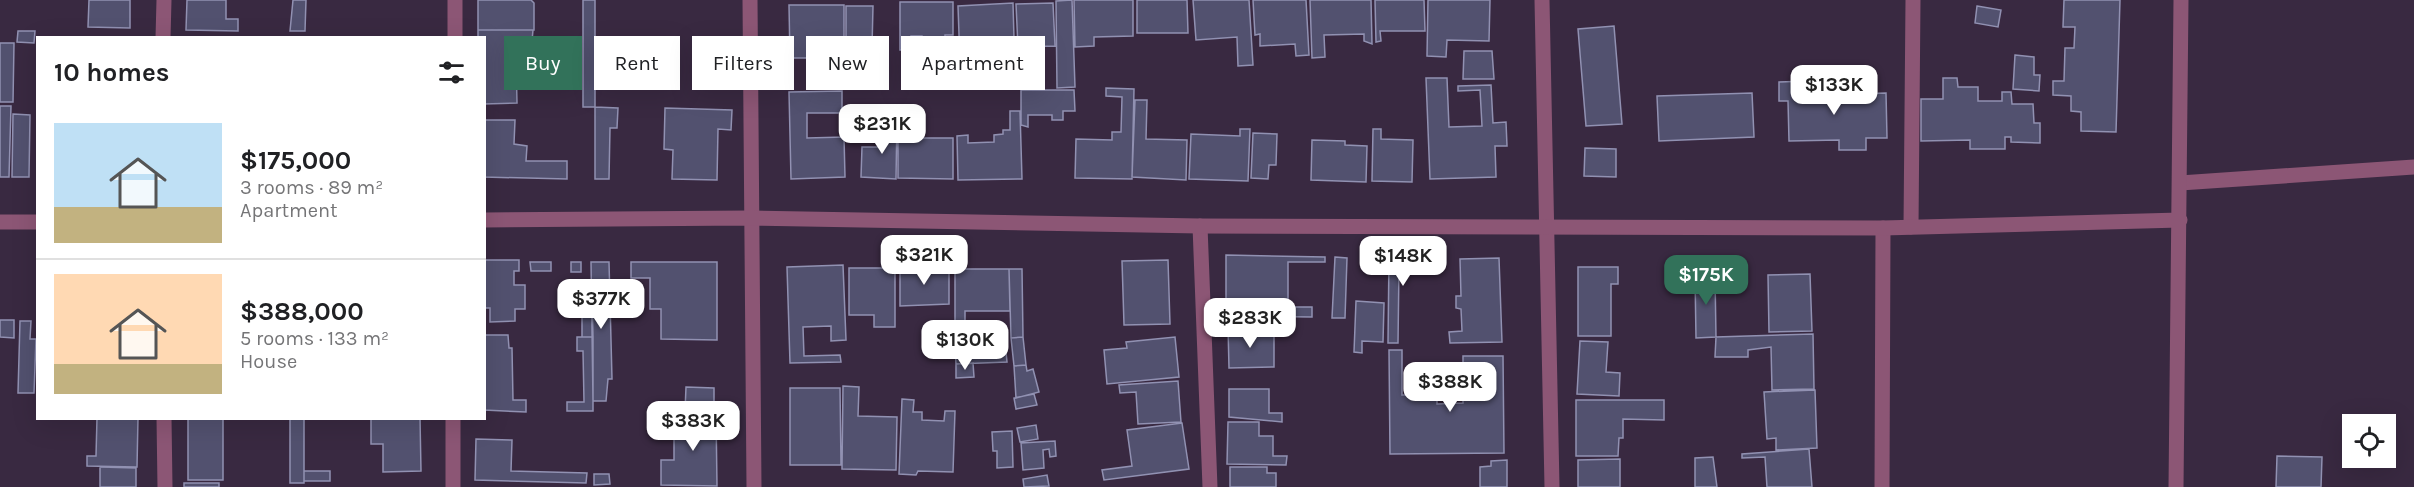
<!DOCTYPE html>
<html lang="en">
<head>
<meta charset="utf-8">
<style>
  :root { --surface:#fff; --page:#f6f6f6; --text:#202124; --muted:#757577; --line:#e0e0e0; --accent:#32725a }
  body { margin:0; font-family:Karla,sans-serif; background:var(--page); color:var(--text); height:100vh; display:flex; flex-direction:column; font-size:22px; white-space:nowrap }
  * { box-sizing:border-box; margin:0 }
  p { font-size:20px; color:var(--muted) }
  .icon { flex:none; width:33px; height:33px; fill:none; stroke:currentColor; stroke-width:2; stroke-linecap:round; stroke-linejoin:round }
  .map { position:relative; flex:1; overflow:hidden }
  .drawer { position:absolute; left:36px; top:36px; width:450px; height:384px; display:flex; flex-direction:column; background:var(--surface); border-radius:0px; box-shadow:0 6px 24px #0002 }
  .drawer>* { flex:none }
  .hud { position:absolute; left:504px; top:36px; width:570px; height:54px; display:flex; gap:12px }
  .buttons { position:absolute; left:2342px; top:414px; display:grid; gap:12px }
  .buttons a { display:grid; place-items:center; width:54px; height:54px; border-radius:0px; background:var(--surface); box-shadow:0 6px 24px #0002; font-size:30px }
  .price { position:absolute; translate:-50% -51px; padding:0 14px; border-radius:12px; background:#fff; color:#222; font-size:20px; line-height:39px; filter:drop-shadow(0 2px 3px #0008) }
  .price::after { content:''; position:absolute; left:50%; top:36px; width:18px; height:14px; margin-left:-9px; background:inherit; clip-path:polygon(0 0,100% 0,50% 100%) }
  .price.selected { background:var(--accent); color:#fff }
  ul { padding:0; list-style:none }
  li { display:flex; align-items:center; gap:18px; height:150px; padding:0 18px }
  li+li { border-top:2px solid var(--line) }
  li span { display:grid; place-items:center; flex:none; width:168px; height:120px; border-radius:0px; color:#555 }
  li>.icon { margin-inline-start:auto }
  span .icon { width:72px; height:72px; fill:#fffc; stroke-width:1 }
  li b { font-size:26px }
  h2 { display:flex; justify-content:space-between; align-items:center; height:72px; padding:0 18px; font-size:26px }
  .pill { padding:0 21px; border-radius:0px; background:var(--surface); box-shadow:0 6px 24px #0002; font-size:21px; line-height:54px }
  .pill.selected { background:var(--accent); color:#fff }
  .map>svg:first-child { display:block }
  .building { fill:#52516f; stroke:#9191b2; stroke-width:1.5 }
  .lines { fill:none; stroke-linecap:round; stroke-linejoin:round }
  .minor { stroke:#8c5675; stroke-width:15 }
  .tertiary { stroke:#8c5675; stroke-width:15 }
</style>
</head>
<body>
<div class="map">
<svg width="2414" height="487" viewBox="0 0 2414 487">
  <rect width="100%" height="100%" fill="#392941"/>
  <!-- building -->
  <path class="building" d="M89 0H130V28L88 27Z
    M187 0H226V19H238V31L186 30Z
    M293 0H306L305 31H290Z
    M478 0H531L534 3V30H478Z
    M583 0H595V107H583Z
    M1072 0 1075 87 1057 88 1056 1Z
    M1074 0H1133V36L1094 37V46L1075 47Z
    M1137 0H1187L1188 33H1137Z
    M1193 0H1249L1253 65 1238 66 1237 37 1196 40Z
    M1253 0H1306L1309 55 1296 56 1295 44 1260 46V34L1255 35Z
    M1310 0H1371L1372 44 1364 41V34L1324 35 1325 57 1312 58Z
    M1375 0H1424L1425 31H1380L1381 41 1376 42Z
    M1428 0H1490L1489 41 1447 40 1446 57 1427 56Z
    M2064 0H2120L2116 132 2081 131V112L2071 111V96L2053 95V81H2064L2065 48H2074L2075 27H2063Z
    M900 2H953V35H945V46H922V36H911V50H900Z
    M1013 3 1015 74 1004 75 1002 43 968 45 969 62 960 63 958 6Z
    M1053 3 1055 46 1018 47 1016 4Z
    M789 5H844V58H790Z
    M846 6H873L872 48 846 47Z
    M1977 6 2001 10 1998 27 1975 23Z
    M1614 26 1622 124 1586 126 1578 29Z
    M478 30H533L532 41H522L523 60 516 59 517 103 484 104V38H478Z
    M18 31H35L34 43 17 42Z
    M0 43H14L13 102H0Z
    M1464 51H1492L1494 79H1463Z
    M2015 55 2034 57V75H2040L2039 91 2013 89Z
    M1426 78H1447L1449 127 1482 126 1480 90 1458 91V86L1491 85 1493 123 1506 122 1507 146H1495L1496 177 1430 179Z
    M1943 78H1957L1958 87H1978V101H2002V92H2011L2012 104H2033L2034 123H2040V143L2011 142V137H2005V149H1970V140L1921 141V99H1943Z
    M1810 81V95L1886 93 1887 138H1866V150H1839V140L1789 141 1788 101H1779V82Z
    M1106 88 1134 89 1132 179 1075 178 1076 139 1112 140V132H1121L1122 97 1106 96Z
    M1021 90H1074L1075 111H1063V120H1052V115H1028V127L1021 125Z
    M842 91V113H807V138L844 137 845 177 791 179 789 92Z
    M1752 93 1754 137 1659 141 1657 96Z
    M1135 100H1147L1146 139 1187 140 1186 180 1132 177Z
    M0 106H11L9 177H0Z
    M595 107 618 108 617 128H610L609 179H595Z
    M665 108 732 110 731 130 718 129 717 180 672 179 673 150 664 149Z
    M1010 111H1020L1022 179 958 180 957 136 968 135V143L994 142V135L1003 134V130H1010Z
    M13 114 30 115 29 177H12Z
    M886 117H897L896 179 861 177 862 147H879L880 137H885Z
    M484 120H515L514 144 527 146 526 161H567V179L484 177Z
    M898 128H907V138H953V179L898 178Z
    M1240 129H1250L1248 181 1189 179 1191 134 1240 136Z
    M1373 129H1381V139L1413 140 1412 182 1372 181Z
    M1253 133 1277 134 1276 165H1269L1268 179 1251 178Z
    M1312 140 1345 141V145L1367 146 1366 182 1311 180Z
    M1585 148 1616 149V177L1584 176Z
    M1226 255 1325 257V262H1288V307H1312V317L1226 316Z
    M1335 257 1347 258 1345 318H1332Z
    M1389 257 1437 258V274H1417L1418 269 1399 268 1398 343H1388Z
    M1499 258 1502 342 1450 343 1449 332 1462 331 1461 309 1456 308V296H1461L1460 259Z
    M484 260H519V271H514V285H525V309H515V321L490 322V308H484Z
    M1168 260 1170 324 1124 325 1122 261Z
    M906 261H910V268L949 269V304L900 306V270H906Z
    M530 262H551V271H531Z
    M571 262H581V272H571Z
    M591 262H609L612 379H608L606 401H593Z
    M631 262H717V340L661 339V309H650V278H631Z
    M843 265 846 340 831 341V326L803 327 804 356 840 355 841 362 790 363 787 267Z
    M1578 267H1618V284H1611V336H1578Z
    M849 268H895V327H874V315H849Z
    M955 269H1009L1010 311H965V325H955Z
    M1009 269H1022L1023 337 1011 338Z
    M1810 274 1812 331 1769 332 1768 275Z
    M1715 275 1716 337 1696 338 1695 276Z
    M582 296 592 297 593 337H582Z
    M1356 301 1384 303 1383 342 1362 341V353L1354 352Z
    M0 320H14V338L0 337Z
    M20 321H31L30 339H36L34 393H18Z
    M1228 327H1240V333H1274V367L1229 368Z
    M1813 334 1814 389 1772 390 1771 347 1748 350V357H1715L1716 337Z
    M484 335H508L509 348H512L513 400H526V412L484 410Z
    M577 337H593V411H567V402H584L583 351H577Z
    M1023 337 1026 365 1014 366 1011 338Z
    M1175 337 1179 377 1107 384 1104 350 1127 348 1126 342Z
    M1580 341 1608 342 1606 372 1620 373 1619 396 1577 394Z
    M967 345V354L1006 352 1007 362 956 364 955 346Z
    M1389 350H1402V395H1437V404L1463 403V356H1503L1504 453 1390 454Z
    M973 363 974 377 956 378V364Z
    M1026 365 1027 371 1033 369 1039 392 1016 398 1014 366Z
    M1178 381 1181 422 1138 424 1136 392 1120 393 1119 385Z
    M843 386 859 387 858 416 897 417 896 470 842 469Z
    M686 387 714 388V411H685Z
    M790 388H840L841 465H790Z
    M1229 389H1269V413H1282V422L1229 417Z
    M1815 390 1817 448 1776 450V438L1767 439 1764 392Z
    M1034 394 1037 405 1016 409 1014 398Z
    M902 399 914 400 913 412H922V420L944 421 945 411H955L953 472 918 471 916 475 899 474Z
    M1576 400H1664V420L1623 419V438H1619L1618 456H1576Z
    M674 413H716L717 486 661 485V460H674Z
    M97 418H138L137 467 87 466V456H96Z
    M188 418H223V480H188Z
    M290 418H304V483H290Z
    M371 418H420L421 471 383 472V444H371Z
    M1228 422H1259V436H1273V456H1287L1286 465 1227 464Z
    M1182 423 1189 469 1104 480 1102 470 1132 466 1127 430Z
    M1036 425 1038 439 1020 442 1017 428Z
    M1012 431 1013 467 997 468V451H993L992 432Z
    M476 439 512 440 511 471 587 473 586 483 475 480Z
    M1055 441 1056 456 1050 457 1049 449 1043 450 1044 468 1023 470 1021 443Z
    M1809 449 1812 487H1767L1765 457 1742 458V454Z
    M2277 456 2322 457 2321 487H2276Z
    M1713 457 1717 487H1695V458Z
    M1620 459V487H1578V460Z
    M1507 460V487H1480V467L1491 466V461Z
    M100 467 136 468V487H100Z
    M1230 467H1267V473H1276V487H1230Z
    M304 471H330V481H304Z
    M594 474H609L610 484 594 485Z
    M1047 475 1049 486 1024 487 1023 479Z
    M184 483H219V487H184Z"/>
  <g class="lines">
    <!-- minor -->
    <path class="minor" d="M750 0 754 487
      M1542 0 1552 487
      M163 38 164 0
      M455 38V0
      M2180 183 2414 167
      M1200 226 1210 487
      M1911 227 1913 0
      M164 418 165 487
      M453 487V418
      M1882 487 1883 228"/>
    <!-- tertiary -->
    <path class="tertiary" d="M484 220 750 218 1200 226 1883 228 2180 220
      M0 222H38
      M2176 487 2181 0"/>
  </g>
</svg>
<div class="buttons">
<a><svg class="icon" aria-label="locate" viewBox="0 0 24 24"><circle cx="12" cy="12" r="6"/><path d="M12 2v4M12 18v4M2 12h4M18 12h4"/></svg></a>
</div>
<b class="price" style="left:1834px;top:116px">$133K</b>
<b class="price" style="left:882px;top:155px">$231K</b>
<b class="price" style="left:924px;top:286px">$321K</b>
<b class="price" style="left:1403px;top:287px">$148K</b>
<b class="price selected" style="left:1706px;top:306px">$175K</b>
<b class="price" style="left:601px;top:330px">$377K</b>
<b class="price" style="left:1250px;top:349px">$283K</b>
<b class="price" style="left:965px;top:371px">$130K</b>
<b class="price" style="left:1450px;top:413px">$388K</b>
<b class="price" style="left:693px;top:452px">$383K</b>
<div class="hud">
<a class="pill selected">Buy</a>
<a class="pill">Rent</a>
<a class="pill">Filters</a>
<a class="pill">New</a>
<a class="pill">Apartment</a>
</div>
<section class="drawer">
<h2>10 homes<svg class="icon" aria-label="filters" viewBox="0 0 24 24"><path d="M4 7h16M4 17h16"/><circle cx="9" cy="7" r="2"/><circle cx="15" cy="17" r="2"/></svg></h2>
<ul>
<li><span style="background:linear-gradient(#bfe0f5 70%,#c2b280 0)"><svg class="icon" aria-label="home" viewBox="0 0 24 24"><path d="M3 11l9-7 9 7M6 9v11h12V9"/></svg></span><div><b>$175,000</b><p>3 rooms · 89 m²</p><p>Apartment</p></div></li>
<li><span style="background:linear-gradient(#ffd9b3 75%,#c2b280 0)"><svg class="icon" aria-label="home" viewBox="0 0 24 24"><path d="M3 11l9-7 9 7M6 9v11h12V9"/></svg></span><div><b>$388,000</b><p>5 rooms · 133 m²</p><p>House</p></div></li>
</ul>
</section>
</div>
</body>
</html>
